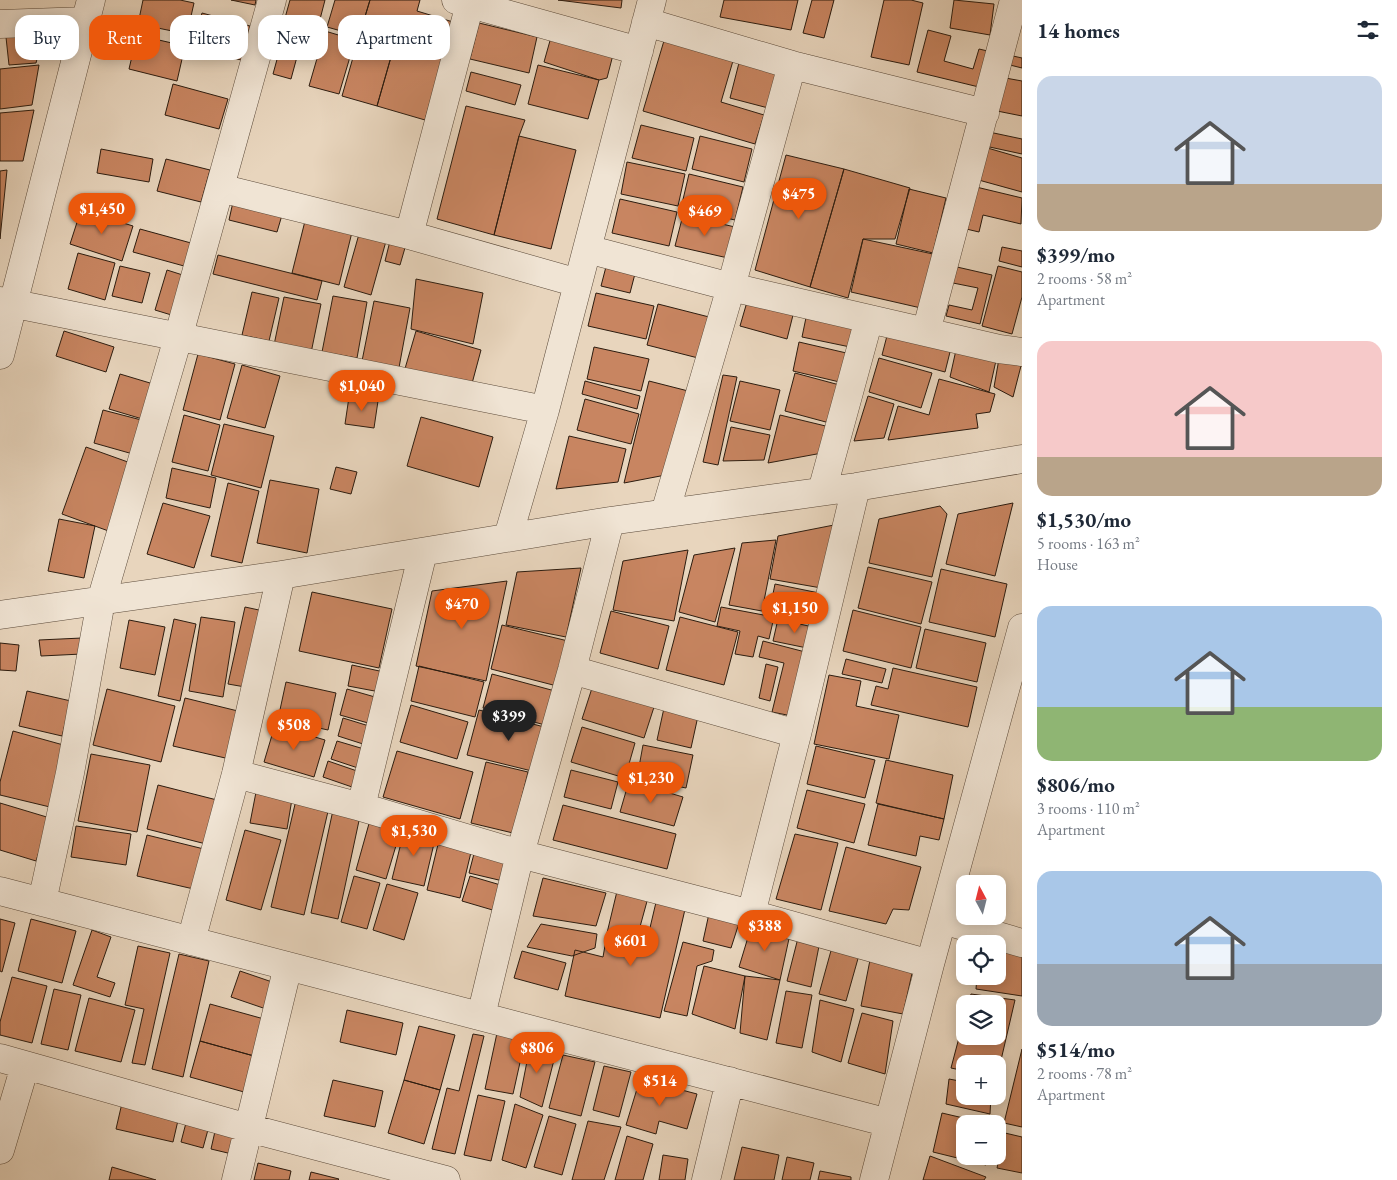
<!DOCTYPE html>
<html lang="en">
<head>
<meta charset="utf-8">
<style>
  :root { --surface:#fff; --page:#f6f6f7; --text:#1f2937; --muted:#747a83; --accent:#ea580c }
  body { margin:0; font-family:"EB Garamond",serif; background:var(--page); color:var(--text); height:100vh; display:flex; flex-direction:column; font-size:19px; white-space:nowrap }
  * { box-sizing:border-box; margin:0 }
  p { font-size:16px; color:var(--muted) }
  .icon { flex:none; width:28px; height:28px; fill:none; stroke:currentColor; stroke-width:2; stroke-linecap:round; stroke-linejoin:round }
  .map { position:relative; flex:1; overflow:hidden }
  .sheet { display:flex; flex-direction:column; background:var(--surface); width:375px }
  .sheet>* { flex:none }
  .hud { position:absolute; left:15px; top:15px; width:475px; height:45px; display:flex; gap:10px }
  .needle { width:32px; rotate:353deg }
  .controls { position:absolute; left:956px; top:875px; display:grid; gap:10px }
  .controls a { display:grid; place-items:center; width:50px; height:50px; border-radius:10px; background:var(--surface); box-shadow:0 2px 12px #0003; font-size:25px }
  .price { position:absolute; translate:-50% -42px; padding:0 11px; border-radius:18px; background:var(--accent); color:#fff; font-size:16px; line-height:32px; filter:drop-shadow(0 1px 2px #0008) }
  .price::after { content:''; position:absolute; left:50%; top:30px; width:15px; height:11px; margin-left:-8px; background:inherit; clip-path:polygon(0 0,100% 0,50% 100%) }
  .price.active { background:#222; color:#fff }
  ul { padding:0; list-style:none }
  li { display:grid; align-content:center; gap:10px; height:265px; padding:0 15px }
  li span { display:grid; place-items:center; height:155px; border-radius:15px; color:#555 }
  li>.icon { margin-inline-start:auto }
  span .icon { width:90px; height:90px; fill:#fffc; stroke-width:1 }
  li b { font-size:21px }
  h2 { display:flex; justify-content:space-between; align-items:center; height:60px; padding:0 15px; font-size:21px }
  .pill { padding:0 18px; border-radius:15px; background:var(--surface); box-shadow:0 2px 12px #0003; font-size:18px; line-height:45px }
  .pill.active { background:var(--accent); color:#fff }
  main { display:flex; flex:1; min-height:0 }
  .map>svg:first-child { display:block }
  .building { fill:#c88561; stroke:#2c1c0f }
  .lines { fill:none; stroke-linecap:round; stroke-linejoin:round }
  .street-casing { stroke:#5b4a3a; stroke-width:29 }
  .street { stroke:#f0e4d4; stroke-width:28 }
</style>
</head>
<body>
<main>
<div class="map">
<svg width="1022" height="1180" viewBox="0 0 1022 1180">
  <rect width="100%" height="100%" fill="#e8d5bd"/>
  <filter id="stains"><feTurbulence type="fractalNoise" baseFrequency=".004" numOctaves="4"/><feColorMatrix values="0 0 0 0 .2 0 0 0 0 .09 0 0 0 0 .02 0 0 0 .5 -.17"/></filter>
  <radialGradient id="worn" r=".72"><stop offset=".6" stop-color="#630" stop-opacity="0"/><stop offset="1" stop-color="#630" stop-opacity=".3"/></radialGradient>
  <!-- building -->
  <path class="building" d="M143 0H180L194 3 187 34 138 24Z
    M231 0H256L255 5Z
    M290 0H325L318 27 285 18Z
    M335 0H370L359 36 327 27Z
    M370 0H420L417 11 453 22 425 120 377 106 393 50 358 40Z
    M558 0H622L621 8Z
    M724 0H798L791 30 720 17Z
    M812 0H834L824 38 803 33Z
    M884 0H911L923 3 909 65 871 57Z
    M954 0 994 4 990 35 950 28Z
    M202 13 250 26 241 60 192 47Z
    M287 23 318 31 314 45 301 42 291 79 273 74Z
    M479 23 537 37 529 73 470 59Z
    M5 28H45L36 63 9 65Z
    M553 30 615 47 607 78 599 80 544 62Z
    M928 30 951 36 944 61 973 69 979 49 992 52 983 88 917 72Z
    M325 31 355 40 339 94 309 86Z
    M666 34 735 54 721 102 764 115 755 144 643 111Z
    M137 35 185 46 177 81 129 69Z
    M358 40 393 50 377 106 342 96Z
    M741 55 783 65 772 109 730 98Z
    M1013 56 1022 58V68L1010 65Z
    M39 65 32 105 0 109V69Z
    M538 65 599 80 588 119 528 104Z
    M471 72 521 85 515 105 466 91Z
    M1000 77 1022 81V116L992 110Z
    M173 84 228 99 219 129 165 115Z
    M466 106 525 120 519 136 494 235 437 219Z
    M34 110 23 161H0V113Z
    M641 125 694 138 686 171 632 158Z
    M989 132 1022 139V154L985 146Z
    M519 136 576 150 551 249 494 235Z
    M700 136 752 149 744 182 692 169Z
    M984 147 1022 158V192L975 179Z
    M101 149 153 159 149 182 97 173Z
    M786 155 844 169 810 287 755 270Z
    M166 159 210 170 201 202 157 191Z
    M627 162 685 174 678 206 621 194Z
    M844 169 910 188 895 239H863L848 298 810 287Z
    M7 170 0 239V171Z
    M689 174 743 187 735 220 681 208Z
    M972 186 1022 198 1021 224 983 215 979 232 962 228Z
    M909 189 946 198 933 253 896 244Z
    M620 199 677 212 669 246 612 233Z
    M233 202 282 215 277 232 229 220Z
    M81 210 133 226 122 261 70 244Z
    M307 213 354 224 339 285 292 273Z
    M683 215 735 227 728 258 675 246Z
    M361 227 388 234 371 295 344 287Z
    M140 229 191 243 184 266 133 252Z
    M391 237 407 241 400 265 385 261Z
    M863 239 933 254 921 308 851 292Z
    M1002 247 1022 251V267L999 261Z
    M78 253 115 263 105 300 68 289Z
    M218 255 322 281 317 300 213 274Z
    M608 259 637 266 630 293 601 286Z
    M120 266 150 273 142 303 112 296Z
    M998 266 1022 272V297L1012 334 982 326Z
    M957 267 992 275 980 324 946 316 949 305 972 310 978 288 953 283Z
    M167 270 189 277 178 317 155 310Z
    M416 279 483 293 473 344 411 329Z
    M252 292 279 298 269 341 242 335Z
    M596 293 654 306 646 339 588 326Z
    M749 295 795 307 787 339 740 326Z
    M333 296 367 302 357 358 322 352Z
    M284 297 321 304 311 353 274 345Z
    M374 301 410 308 398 373 361 366Z
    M658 304 713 318 702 359 647 345Z
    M808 308 862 320 855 348 802 337Z
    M889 328 952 344 945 372 882 355Z
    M64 331 114 347 106 372 56 356Z
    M416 331 481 350 470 391 404 372Z
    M958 341 997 356 989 392 950 377Z
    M799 342 855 355 848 384 793 371Z
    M594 347 649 359 641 391 587 379Z
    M1000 353 1022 362 1013 397 994 387Z
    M198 354 235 364 220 420 183 410Z
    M879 358 932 373 921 408 869 392Z
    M242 365 280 376 265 428 227 418Z
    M795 373 847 387 837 425 785 411Z
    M120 374 160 386 149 421 109 409Z
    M723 375 737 377 718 465 703 462Z
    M939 379 995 394 990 412 976 414 978 428 888 440 898 406 929 415Z
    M585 381 640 396 637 409 582 394Z
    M649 381 696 393 676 473 624 483Z
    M740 381 780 390 770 430 730 421Z
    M868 396 894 404 884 438 854 441Z
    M349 397 378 401 374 428 345 424Z
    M585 399 639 414 631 444 577 430Z
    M103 410 149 422 140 456 94 443Z
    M184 415 220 425 208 471 172 462Z
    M780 415 838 429 833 451 768 463Z
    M421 417 493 437 479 487 407 466Z
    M224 424 274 436 261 488 211 475Z
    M731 427 770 435 764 460 723 461Z
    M569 436 626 449 618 482 556 489Z
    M86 447 139 466 114 533 62 514Z
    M336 467 357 472 351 494 330 489Z
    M172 468 216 478 210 508 166 498Z
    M270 480 319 489 307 553 257 543Z
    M228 483 259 491 242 563 211 556Z
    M163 503 210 516 194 568 147 554Z
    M1013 503 995 576 946 564 958 514Z
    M940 506 947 514 932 577 869 563 879 519Z
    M59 519 95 526 84 578 48 571Z
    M834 525 827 589 770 579 778 536Z
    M776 540 762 611 729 605 742 543Z
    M735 548 715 622 679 612 694 555Z
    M688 550 674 621 613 610 623 561Z
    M868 567 932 582 921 624 858 608Z
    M581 568 566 637 506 625 517 572Z
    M941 569 1007 584 995 637 929 622Z
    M507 581 486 681 416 666 432 591Z
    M775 584 829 595 823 625 769 614Z
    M312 592 392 609 379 668 299 651Z
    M245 607 268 612 251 688 228 684Z
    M721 607 774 617 769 639 758 636 753 657 735 654 740 631 717 626Z
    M853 610 921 627 911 668 843 651Z
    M611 611 669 626 658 669 600 653Z
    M201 617 235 622 223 697 189 691Z
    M680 617 738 632 724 685 666 670Z
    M174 619 196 624 180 701 158 696Z
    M778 619 817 628 812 649 773 641Z
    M129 620 165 627 155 675 120 668Z
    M502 625 568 641 557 686 491 669Z
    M925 629 986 643 977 682 916 668Z
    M82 638V654L41 656 39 640Z
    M763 641 813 654 797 717 772 712 784 663 759 657Z
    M0 643 19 645 16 671 0 670Z
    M846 659 886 669 882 683 842 674Z
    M766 664 778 667 770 701 759 698Z
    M352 665 384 672 380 692 348 686Z
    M419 666 484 682 475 717 411 701Z
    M893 668 977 687 968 727 871 705 876 686 888 689Z
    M492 674 555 691 545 725 483 708Z
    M829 675 861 681 856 706 899 715 889 759 814 744Z
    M286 682 336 693 328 730 278 719Z
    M593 685 655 704 644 738 582 719Z
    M107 689 175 706 161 762 93 745Z
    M347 689 382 699 375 725 340 715Z
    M27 691 71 701 62 736 19 726Z
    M185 698 246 713 234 760 173 746Z
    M411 705 468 722 457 759 400 742Z
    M664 708 698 716 691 748 657 740Z
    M479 710 552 729 540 773 467 755Z
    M343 718 369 726 363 744 338 736Z
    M275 725 325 740 314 777 264 762Z
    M582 727 635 743 625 778 571 762Z
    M13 731 67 746 50 807 0 795V782Z
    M337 741 364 749 358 768 331 759Z
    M643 745 693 755 686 788 637 778Z
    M816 746 875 760 865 798 807 784Z
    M397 751 473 772 460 819 383 797Z
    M91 754 150 765 137 832 78 821Z
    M886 760 953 775 944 819 876 803Z
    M328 761 360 772 355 788 323 777Z
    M486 762 528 772 513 833 471 823Z
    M571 770 618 782 611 809 564 797Z
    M629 781 683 797 674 826 620 812Z
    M158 785 217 800 206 844 147 829Z
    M257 787 293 793 287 829 250 823Z
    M807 790 865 804 854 843 797 828Z
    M296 800 329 807 304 915 271 907Z
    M0 803 50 818 36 861 0 850Z
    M878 804 944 819 939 840 920 836 916 856 868 845Z
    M563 805 676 834 667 869 553 840Z
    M333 810 360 816 338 919 311 913Z
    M370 820 401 829 386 879 356 870Z
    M76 826 131 834 126 865 71 857Z
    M405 827 436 835 424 886 392 879Z
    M245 830 281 840 261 910 226 900Z
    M795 834 838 843 821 910 776 899Z
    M147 835 208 850 198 890 137 876Z
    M440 836 473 844 460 898 427 890Z
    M476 846 510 854 503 881 469 873Z
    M846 847 921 867 909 910 893 909 886 924 829 911Z
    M354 876 380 883 367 929 341 922Z
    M470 876 504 886 496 911 462 901Z
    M543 878 606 893 596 926 533 916Z
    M387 884 418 893 404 940 373 930Z
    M618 887 649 894 635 945 607 933Z
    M657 898 686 905 660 1018 565 996 575 950 603 957 606 940 645 949Z
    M710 909 740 920 731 948 703 941Z
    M0 919 15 923 2 972 0 971Z
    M31 919 76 931 62 983 18 971Z
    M541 924 597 934 595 948 572 956 527 947Z
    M752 924 790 934 780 980 739 967Z
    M92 930 111 937 97 977 115 983 110 997 73 985Z
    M799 934 820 941 811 987 787 981Z
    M683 942 714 950 712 961 697 966 687 1016 664 1011Z
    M998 945 1022 954V996L976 989 977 976H998Z
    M138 946 170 953 145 1065 132 1063 144 1009 125 1005Z
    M832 947 859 955 846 1001 819 994Z
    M522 951 566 963 558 990 514 978Z
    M179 954 209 961 183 1077 152 1069Z
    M870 960 913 969 903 1014 861 1006Z
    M704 966 745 976 735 1029 692 1014Z
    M240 971 278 984 269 1010 231 997Z
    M745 976 780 980 767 1040 740 1033Z
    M12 977 47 986 32 1043 0 1035V1022Z
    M54 989 81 995 68 1050 41 1044Z
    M786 991 812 995 802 1048 776 1043Z
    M971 994 1015 1000 998 1073V1064H965V1071L951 1068 965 1015V1036H998V1004H968Z
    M89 998 135 1010 121 1062 75 1051Z
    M820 1000 854 1009 841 1062 812 1052Z
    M210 1004 264 1019 254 1056 200 1041Z
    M347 1010 403 1023 396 1055 340 1042Z
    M862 1013 893 1021 885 1074 848 1063Z
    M419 1026 455 1035 440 1090 404 1080Z
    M497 1033 525 1040 513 1094 485 1089Z
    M473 1034 484 1036 455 1154 432 1149 447 1088 459 1091Z
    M200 1041 254 1056 244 1092 190 1077Z
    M531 1041 556 1052 542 1107 520 1097Z
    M1022 1049V1127L1004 1123Z
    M563 1055 595 1062 581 1116 549 1108Z
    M604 1066 631 1072 619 1117 593 1110Z
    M640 1079 697 1094 687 1129 659 1121 656 1134 626 1125Z
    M949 1079 965 1082V1096H991L990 1114 946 1104Z
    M333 1080 383 1091 375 1127 324 1116Z
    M404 1080 440 1090 424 1144 388 1133Z
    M478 1095 505 1101 491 1161 464 1155Z
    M122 1103 179 1116 173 1142 116 1129Z
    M515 1104 543 1115 526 1168 502 1160Z
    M942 1113 989 1124H965V1156H988L986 1165 933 1152Z
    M549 1116 576 1124 562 1175 534 1167Z
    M187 1119 209 1126 203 1148 181 1142Z
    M588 1121 621 1127 604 1180H572Z
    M216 1127 238 1133 232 1154 211 1149Z
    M1005 1133 1022 1137V1173L997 1168Z
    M627 1136 653 1144 643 1180H615Z
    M742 1147 779 1155 774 1180H734Z
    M663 1155 688 1159 685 1180H659Z
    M930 1156 986 1177 984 1180H923Z
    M787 1157 814 1163 810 1180H782Z
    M258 1163 291 1171 289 1180H254Z
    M112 1167 156 1180H109Z
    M820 1171 851 1177V1180H818Z
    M311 1172 339 1179 338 1180H309Z"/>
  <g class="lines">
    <defs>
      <path id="street" d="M456 0 639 51
        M646 22 792 65 985 113
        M0 24 86 21
        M220 188 409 235 578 283
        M409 235 471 0
        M587 249 731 287 999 349 1022 352
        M0 301 545 410
        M926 332 1014 0
        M0 355 91 0
        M822 491 869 319
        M665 513 731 287 792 65
        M508 537 545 410 652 0
        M0 615 281 575 610 521 856 487 1022 459
        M572 670 797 734
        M236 774 361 807 520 854 751 914 930 964
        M361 807 423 552
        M0 891 889 1123
        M42 902 70 773 101 601 178 338 272 0
        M751 914 797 734 856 487
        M943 920 1022 943
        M191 941 236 774 281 575
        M481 1016 520 854 572 670 610 521
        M0 1058 248 1128 446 1180
        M0 1150 25 1066
        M236 1180 288 966
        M706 1180 730 1081
        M874 1180 930 964 1022 628"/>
    </defs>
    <!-- street casing -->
    <use href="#street" class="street-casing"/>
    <!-- street -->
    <use href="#street" class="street"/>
  </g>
  <rect width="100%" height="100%" filter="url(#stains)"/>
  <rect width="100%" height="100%" fill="url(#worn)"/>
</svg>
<div class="controls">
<a><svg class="needle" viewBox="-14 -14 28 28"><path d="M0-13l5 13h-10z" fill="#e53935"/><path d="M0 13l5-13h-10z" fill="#747a83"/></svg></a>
<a><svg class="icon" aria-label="locate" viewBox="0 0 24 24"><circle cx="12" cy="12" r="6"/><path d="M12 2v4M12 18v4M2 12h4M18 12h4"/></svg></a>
<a><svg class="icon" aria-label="layers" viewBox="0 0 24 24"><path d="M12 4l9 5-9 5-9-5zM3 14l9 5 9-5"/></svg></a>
<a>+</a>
<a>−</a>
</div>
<b class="price" style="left:799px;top:220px">$475</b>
<b class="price" style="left:102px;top:235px">$1,450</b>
<b class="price" style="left:705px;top:237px">$469</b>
<b class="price" style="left:362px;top:412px">$1,040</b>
<b class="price" style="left:462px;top:630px">$470</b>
<b class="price" style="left:795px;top:634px">$1,150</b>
<b class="price active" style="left:509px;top:742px">$399</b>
<b class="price" style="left:294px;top:751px">$508</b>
<b class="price" style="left:651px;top:804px">$1,230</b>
<b class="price" style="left:414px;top:857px">$1,530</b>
<b class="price" style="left:765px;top:952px">$388</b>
<b class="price" style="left:631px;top:967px">$601</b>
<b class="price" style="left:537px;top:1074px">$806</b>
<b class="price" style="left:660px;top:1107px">$514</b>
<div class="hud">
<a class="pill">Buy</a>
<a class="pill active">Rent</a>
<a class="pill">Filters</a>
<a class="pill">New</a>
<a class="pill">Apartment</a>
</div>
</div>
<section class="sheet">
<h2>14 homes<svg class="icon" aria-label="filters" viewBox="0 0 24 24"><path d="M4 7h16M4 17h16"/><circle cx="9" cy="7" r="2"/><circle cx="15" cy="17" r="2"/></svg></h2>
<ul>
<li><span style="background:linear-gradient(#c9d6e8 70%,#b9a48a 0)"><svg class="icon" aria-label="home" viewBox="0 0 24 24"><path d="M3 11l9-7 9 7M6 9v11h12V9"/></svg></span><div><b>$399/mo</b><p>2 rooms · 58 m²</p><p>Apartment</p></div></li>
<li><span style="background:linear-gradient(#f6c9c9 75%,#b9a48a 0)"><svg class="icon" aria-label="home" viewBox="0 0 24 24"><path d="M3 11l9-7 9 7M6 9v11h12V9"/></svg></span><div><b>$1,530/mo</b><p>5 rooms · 163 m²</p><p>House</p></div></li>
<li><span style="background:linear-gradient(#a9c7e8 65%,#8fb573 0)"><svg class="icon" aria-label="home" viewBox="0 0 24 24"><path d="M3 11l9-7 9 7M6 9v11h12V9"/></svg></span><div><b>$806/mo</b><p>3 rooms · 110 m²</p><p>Apartment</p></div></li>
<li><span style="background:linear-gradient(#a9c7e8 60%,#9aa5b1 0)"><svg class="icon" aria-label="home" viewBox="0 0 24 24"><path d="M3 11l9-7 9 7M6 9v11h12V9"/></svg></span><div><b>$514/mo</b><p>2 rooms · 78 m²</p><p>Apartment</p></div></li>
</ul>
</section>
</main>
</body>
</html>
